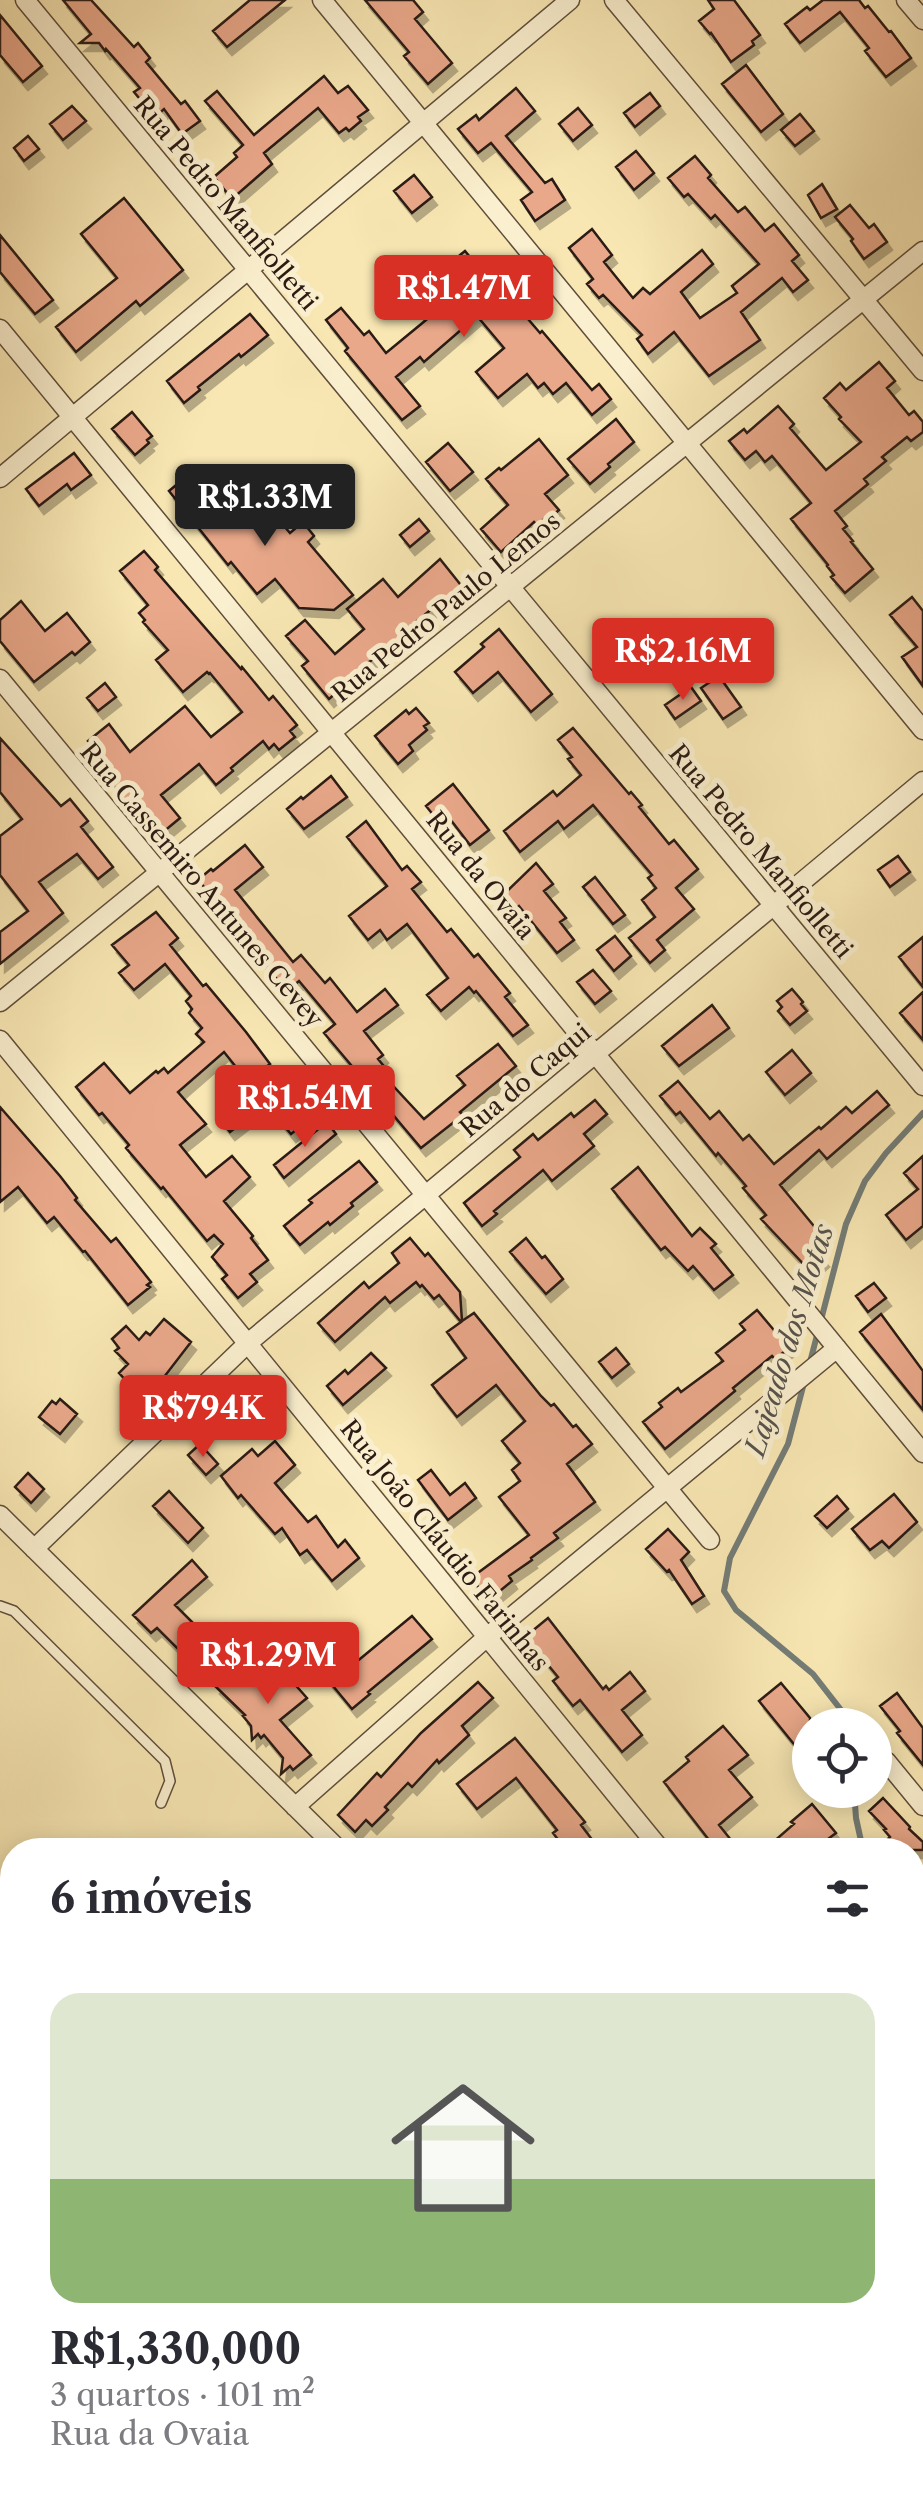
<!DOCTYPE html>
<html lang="pt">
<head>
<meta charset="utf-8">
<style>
  :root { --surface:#fff; --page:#f7f7f7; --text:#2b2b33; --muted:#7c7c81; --line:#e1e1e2; --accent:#d93025 }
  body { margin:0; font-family:"Libre Caslon Text",serif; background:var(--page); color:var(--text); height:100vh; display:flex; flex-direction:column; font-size:38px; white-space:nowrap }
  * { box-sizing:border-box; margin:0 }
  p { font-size:32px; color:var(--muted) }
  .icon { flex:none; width:55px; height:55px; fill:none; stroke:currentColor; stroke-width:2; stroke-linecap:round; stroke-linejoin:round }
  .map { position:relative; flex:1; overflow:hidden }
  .drawer { position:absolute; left:0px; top:1838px; width:925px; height:672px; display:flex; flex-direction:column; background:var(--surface); border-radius:40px 40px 0 0; box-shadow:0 5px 25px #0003 }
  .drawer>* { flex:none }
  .fabs { position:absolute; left:792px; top:1708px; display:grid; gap:20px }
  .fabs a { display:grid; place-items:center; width:100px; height:100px; border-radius:50%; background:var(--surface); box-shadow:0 5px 25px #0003; font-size:50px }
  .price { position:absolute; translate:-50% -85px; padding:0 22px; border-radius:10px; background:var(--accent); color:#fff; font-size:32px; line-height:65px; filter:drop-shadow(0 2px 5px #0008) }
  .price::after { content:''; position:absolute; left:50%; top:60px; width:30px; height:22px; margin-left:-15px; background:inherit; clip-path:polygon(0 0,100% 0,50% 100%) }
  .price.current { background:#222; color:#fff }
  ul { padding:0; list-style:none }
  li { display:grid; align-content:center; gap:20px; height:530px; padding:0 50px }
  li+li { border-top:2px solid var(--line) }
  li span { display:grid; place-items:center; height:310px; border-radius:30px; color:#555 }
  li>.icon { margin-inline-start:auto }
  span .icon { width:180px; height:180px; fill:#fffc; stroke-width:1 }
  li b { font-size:42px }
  h2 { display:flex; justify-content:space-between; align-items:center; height:120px; padding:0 50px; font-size:42px }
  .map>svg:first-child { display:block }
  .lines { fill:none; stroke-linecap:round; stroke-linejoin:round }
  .stream { stroke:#737c76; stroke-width:6 }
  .building { fill:#e9a88a; stroke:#2c1a13; stroke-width:2.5; filter:url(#shadow) }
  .service-casing { stroke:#5f4d3b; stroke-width:12 }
  .minor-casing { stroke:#5f4d3b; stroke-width:21 }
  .service { stroke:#faefce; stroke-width:9 }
  .minor { stroke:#faefce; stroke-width:18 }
  .labels { text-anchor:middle; stroke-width:10; stroke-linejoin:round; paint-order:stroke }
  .street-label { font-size:25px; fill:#2c1a13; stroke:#faefce }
  .water-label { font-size:28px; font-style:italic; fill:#55534d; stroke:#faefce }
</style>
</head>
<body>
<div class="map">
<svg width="923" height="2509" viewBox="0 0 923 2509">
  <defs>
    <filter id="shadow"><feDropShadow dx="5" dy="8" stdDeviation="0" flood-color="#0004"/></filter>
  </defs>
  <rect width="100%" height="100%" fill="#f8e7b3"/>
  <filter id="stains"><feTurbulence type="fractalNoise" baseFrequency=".002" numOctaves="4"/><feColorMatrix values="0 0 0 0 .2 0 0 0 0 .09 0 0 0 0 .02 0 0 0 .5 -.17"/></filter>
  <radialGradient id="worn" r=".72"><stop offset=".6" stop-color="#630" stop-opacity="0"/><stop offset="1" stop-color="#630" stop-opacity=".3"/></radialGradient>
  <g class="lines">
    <!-- stream -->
    <path class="stream" d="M809 1366 846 1224 865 1181 886 1153 923 1113
      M804 1383 788 1444 730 1558 724 1591 736 1610 813 1674 845 1715 847 1725
      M854 1790 856 1818 863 1850
      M912 1937 923 1940"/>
  </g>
  <!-- building -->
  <path class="building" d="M63 0H91L134 47 138 43 150 58 146 62 181 104 185 101 200 121 182 134 164 109 155 117 134 92 140 88 106 49 105 51 99 43H80L91 34Z
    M250 0H285L227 47 213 31Z
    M365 0H413L423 12 415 19 452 63 428 84 404 56 409 52Z
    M708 0H734L760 35 752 41 754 45 731 62 711 33 710 34 699 21 714 9Z
    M823 0H859L865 8 868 6 889 32 891 31 911 58 886 77 865 51 869 48 840 12 800 43 785 24 807 7 810 10Z
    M0 15 42 66 23 82 0 55Z
    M746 65 783 114 761 132 722 84Z
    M324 76 338 93 348 86 368 110 358 117 361 121 349 131 346 128 339 133 318 108 264 153 272 164 232 199 214 177 237 157 234 153 243 145 205 101 217 91 254 135Z
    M516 88 535 111 506 136 545 183 552 179 565 200 535 221 521 200 532 192 491 143 478 153 458 129 476 115 479 120Z
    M650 93 660 106 635 127 624 113Z
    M72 106 86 121 63 140 50 124Z
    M578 108 592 125 573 141 559 124Z
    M800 114 814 131 795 146 781 130Z
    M28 136 39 149 24 161 14 148Z
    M636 151 654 173 634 190 616 167Z
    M695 156 711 175 708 178 738 212 745 207 765 231 774 224 799 255 792 261 808 280 793 292 782 278 741 312 760 340 709 376 674 332 648 354 637 339 642 335 603 295 599 298 587 284 593 279 569 248 592 229 612 255 604 262 633 298 643 288 650 294 702 250 713 264 681 292 700 318 737 293 732 286 759 264 715 215 711 219 688 194 684 197 668 178Z
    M414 175 432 197 412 213 394 191Z
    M822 184 837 209 821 218 808 195Z
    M124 198 183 270 140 306 136 301 76 352 56 327 117 278 81 234Z
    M850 205 869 228 874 224 887 242 864 259 851 241 853 239 835 217Z
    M0 235 53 300 35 314 0 272Z
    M465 251 512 308 516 305 540 333 542 331 592 390 599 384 611 399 592 415 566 383 553 394 544 383 538 388 527 374 498 398 476 372 504 348 477 316 424 362 420 357 396 377 420 406 402 420 345 351 348 348 326 320 341 308 364 335 369 331 386 353 426 320 407 298Z
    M250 314 268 335 241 357 239 354 198 387 200 390 184 403 167 381Z
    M879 362 895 381 887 388 909 415 914 411 923 422V432L911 441 907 437 882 457 886 461 864 479 868 484 835 511 847 526 843 529 853 541 851 542 873 569 845 593 831 577 834 575 827 566 828 565 791 519 811 503 772 456 765 462 756 451 745 460 729 441 744 429 747 433 778 406 794 424 790 428 826 470 861 442 839 419 841 417 824 398 840 383 846 390Z
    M132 412 152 436 147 440 149 443 135 455 112 429Z
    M616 419 634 442 608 464 610 467 590 484 568 459Z
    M539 439 568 475 545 494 559 510 545 522 543 520 537 525 534 522 501 552 481 529 508 505 486 479 499 468 501 470Z
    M448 443 473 472 450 491 426 462Z
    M74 453 91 475 71 490 67 484 39 506 26 489Z
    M193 471 204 485 201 487 233 526 263 501 290 533 303 522 314 536 308 542 353 595 334 610 299 608 275 579 257 594 231 562 228 565 169 491Z
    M419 519 429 531 410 547 400 535Z
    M144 551 158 567 155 570 241 669 242 667 269 700 273 696 297 725 290 731 295 737 279 750 274 744 269 749 263 741 231 768 233 771 216 785 199 764 161 795 180 818 156 838 108 779 115 773 88 741 109 724 130 752 185 706 211 737 242 712 210 673 209 674 207 672 183 692 156 660 168 650 143 622 145 620 139 613 148 605 120 571Z
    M440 559 464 589 447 602 444 599 406 630 409 634 391 648 389 646 352 676 356 681 338 696 336 693 329 699 302 666 308 661 286 636 305 620 335 654 364 629 347 609 383 579 398 597Z
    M912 597 923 611V686L902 657 917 647 890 615Z
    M21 601 45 631 67 613 90 642 75 655 72 652 34 682 0 641V620Z
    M499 629 552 694 531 712 498 672 473 693 455 672 484 647 481 644Z
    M719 676 741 707 723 719 701 688Z
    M105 683 116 697 98 711 87 698Z
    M691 687 701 701 675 719 665 705Z
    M416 708 429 723 424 726 427 730 409 745 413 751 398 764 375 736 406 710 409 714Z
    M573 728 629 794 631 792 642 805 639 807 669 844 674 840 698 869 676 888 694 909 657 940 665 950 650 963 629 938 655 917 642 900 656 888 648 878 652 875 593 805 564 829 558 821 520 852 504 831 553 791 557 796 581 775 568 759 572 757 558 740Z
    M0 738 61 806 70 799 88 821 81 827 113 867 98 879 77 854 39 882 63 913 0 964V932L28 911 0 875V836L22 819 0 792Z
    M331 776 347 797 304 829 287 809 301 797 303 799Z
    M453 784 489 830 470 845 447 815 439 822 426 806Z
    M366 821 402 870 407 866 421 882 412 889 447 932 451 929 474 957 478 954 510 993 505 997 528 1025 513 1036 476 991 474 993 469 987 441 1011 427 995 448 978 407 924 387 940 380 930 368 940 349 916 387 886 347 837Z
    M245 845 263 867 235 890 293 962 301 955 325 983 330 978 357 1012 385 989 398 1005 364 1031 383 1055 378 1059 388 1071 383 1075 424 1119 465 1085 457 1076 498 1044 516 1066 460 1112 463 1115 421 1148 324 1033 335 1024 299 981 287 991 248 945 252 942 198 880 211 869 213 871Z
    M898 856 910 872 890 887 878 870Z
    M536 863 553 884 544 891 566 918 560 922 574 940 557 953 519 906 516 909 504 894Z
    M595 877 625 915 613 924 583 887Z
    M156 912 178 938 170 945 203 986 206 984 246 1032 270 1064 266 1067 296 1104 301 1100 314 1116 291 1134 269 1108 257 1118 253 1114 230 1132 219 1118 241 1099 239 1097 252 1087 224 1052 178 1092 206 1124 180 1145 206 1177 232 1156 250 1177 224 1201 253 1236 251 1238 268 1260 250 1274 257 1282 238 1298 222 1279 227 1275 212 1257 223 1244 214 1235 207 1241 163 1187 161 1189 126 1148 129 1145 102 1113 99 1115 76 1087 104 1063 130 1093 156 1071 158 1073 164 1068 168 1073 204 1042 196 1034 202 1028 189 1013 192 1009 186 1001 191 996 165 964 134 990 119 973 129 965 112 945Z
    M615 936 631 956 614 971 597 950Z
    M923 937V987L899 957Z
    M593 970 611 991 595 1004 577 982Z
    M792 989 803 1002 801 1004 807 1011 790 1025 778 1011 782 1007 777 1001Z
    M923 992V1040L900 1013Z
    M712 1005 729 1028 679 1066 662 1046Z
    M792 1050 811 1073 785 1095 766 1072Z
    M678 1081 710 1119 719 1111 743 1140 749 1135 774 1164 819 1127 821 1129 846 1107 852 1113 877 1091 889 1105 827 1159 819 1150 780 1185 823 1237 816 1243 821 1248 817 1252 824 1259 810 1271 761 1219 766 1215 743 1188 746 1186 718 1153 716 1156 680 1112 676 1115 660 1096Z
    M595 1100 607 1114 584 1134 594 1146 552 1181 543 1170 494 1211 497 1214 482 1226 464 1203 520 1157 514 1150 533 1134 538 1140 571 1113 574 1117Z
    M0 1107 60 1176 77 1198 75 1200 111 1242 116 1238 151 1282 147 1285 150 1287 128 1305 85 1251 83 1252 54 1217 47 1223 18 1187 0 1202Z
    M327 1122 336 1134 284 1178 274 1165Z
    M923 1156V1226L906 1240 886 1215 918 1189 904 1173Z
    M359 1161 377 1182 351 1203 353 1206 330 1225 328 1222 300 1245 284 1226 312 1203 309 1200Z
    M638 1167 692 1236 700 1228 716 1244 711 1248 733 1275 714 1290 693 1266 688 1271 665 1247 661 1250 612 1189Z
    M410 1238 425 1256 428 1253 460 1292 462 1321 474 1313 541 1396 551 1406 554 1404 573 1427 576 1425 592 1444 567 1464 595 1502 554 1533 558 1538 531 1558 532 1560 509 1576 512 1581 489 1600 471 1578 529 1535 499 1497 520 1481 512 1470 520 1463 502 1441 525 1421 496 1385 457 1417 432 1385 466 1358 447 1332 461 1322 439 1295 434 1299 422 1285 420 1287 416 1282 390 1303 385 1297 335 1342 318 1323 364 1282 369 1288 399 1263 392 1253Z
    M526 1238 542 1258 545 1256 563 1279 546 1294 510 1252Z
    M874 1283 886 1298 868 1312 856 1296Z
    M757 1310 789 1348 775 1359 772 1356 733 1388 735 1391 665 1449 643 1422 662 1407 659 1403 678 1388 681 1392 723 1361 716 1353 745 1330 740 1324Z
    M881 1314 923 1371V1410L860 1332Z
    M164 1319 191 1342 161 1381 142 1398 119 1373 128 1364 115 1351 119 1348 112 1339 126 1326 139 1340 146 1332 150 1335Z
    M616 1348 629 1364 612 1378 599 1362Z
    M371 1353 386 1368 343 1405 327 1386 345 1370 348 1374Z
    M60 1399 77 1414 60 1434 39 1417 52 1401 56 1404Z
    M275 1441 295 1465 275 1483 308 1522 316 1516 338 1547 345 1540 359 1558 332 1581 307 1550 300 1555 282 1528 275 1534 241 1495 238 1498 221 1476 252 1449 258 1456Z
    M200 1444 218 1464 206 1475 188 1455Z
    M431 1470 450 1495 465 1483 476 1498 448 1520 418 1480Z
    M28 1473 44 1489 31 1503 15 1487Z
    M169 1491 203 1528 188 1543 153 1506Z
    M894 1494 917 1522 889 1548 882 1541 870 1550 852 1529Z
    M837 1496 848 1509 827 1528 815 1516Z
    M668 1529 689 1552 681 1560 704 1596 692 1604 669 1570 667 1572 646 1549Z
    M192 1560 207 1577 175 1605 205 1635 185 1656 157 1628 151 1633 133 1615Z
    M412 1616 432 1639 368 1692 370 1694 352 1709 328 1680 346 1665 349 1668Z
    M548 1618 603 1689 606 1686 609 1690 630 1672 645 1691 622 1710 642 1735 622 1752 580 1700 573 1706 553 1681 558 1677 525 1637Z
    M274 1654 287 1667 283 1671 307 1698 280 1720 311 1755 293 1770 290 1766 281 1774 283 1758 264 1735 261 1738 258 1734 252 1740 251 1726 243 1716 245 1715 215 1686 236 1665 249 1679Z
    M478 1682 493 1698 462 1726 469 1735 439 1763 437 1760 412 1787 408 1783 385 1807 388 1810 372 1826 366 1820 355 1832 338 1815 377 1773 381 1777 421 1733Z
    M781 1683 810 1718V1764L759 1701Z
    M897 1693 923 1728V1765L897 1733 900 1731 880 1706Z
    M723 1726 748 1755 729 1770 752 1797 719 1825 739 1850H697L709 1840 664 1782 689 1761 686 1757Z
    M515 1738 585 1822 581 1825 600 1850H566L553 1833 557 1830 516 1778 477 1809 457 1784Z
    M883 1798 910 1827 909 1829 923 1842V1850H896L887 1840 890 1837 884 1830 886 1829 869 1811Z
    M812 1804 836 1833 828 1839 836 1850H764L794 1824 791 1822Z"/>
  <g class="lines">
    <defs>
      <path id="service" d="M0 1606 14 1611 165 1761 170 1781 161 1803"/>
      <path id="minor" d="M25 0 923 1086
        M322 0 923 730
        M614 0 923 371
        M906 0 923 20
        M0 329 923 1453
        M0 478 570 0
        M0 679 710 1540
        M0 1002 923 251
        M0 1040 661 1850
        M0 1515 339 1850
        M34 1549 248 1343 923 781
        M886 1761 923 1806
        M295 1807 487 1637 837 1348
        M912 2158 923 2171
        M912 2402 923 2412
        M0 2423 12 2411
        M0 2495 15 2509
        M345 2498 357 2509"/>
    </defs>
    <!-- service casing -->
    <use href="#service" class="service-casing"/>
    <!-- minor casing -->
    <use href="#minor" class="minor-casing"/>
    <!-- service -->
    <use href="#service" class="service"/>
    <!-- minor -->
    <use href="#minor" class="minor"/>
  </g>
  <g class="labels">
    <!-- street labels -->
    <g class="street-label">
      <text transform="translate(226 203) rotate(50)" y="9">Rua Pedro Manfiolletti</text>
      <text transform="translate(446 607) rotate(-39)" y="9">Rua Pedro Paulo Lemos</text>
      <text transform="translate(761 851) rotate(50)" y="9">Rua Pedro Manfiolletti</text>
      <text transform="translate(481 875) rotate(51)" y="9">Rua da Ovaia</text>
      <text transform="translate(202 885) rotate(50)" y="9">Rua Cassemiro Antunes Cevey</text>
      <text transform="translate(525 1080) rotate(-40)" y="9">Rua do Caqui</text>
      <text transform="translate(445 1545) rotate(51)" y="9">Rua João Cláudio Farinhas</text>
    </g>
    <!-- water labels -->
    <g class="water-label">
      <text transform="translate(789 1340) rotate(-73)" y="10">Lajeado dos Motas</text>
    </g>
  </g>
  <rect width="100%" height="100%" filter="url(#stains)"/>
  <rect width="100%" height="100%" fill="url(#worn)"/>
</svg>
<div class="fabs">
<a><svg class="icon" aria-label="locate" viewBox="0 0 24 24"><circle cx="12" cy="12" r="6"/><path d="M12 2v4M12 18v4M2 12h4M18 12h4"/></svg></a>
</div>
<b class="price" style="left:464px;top:340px">R$1.47M</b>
<b class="price current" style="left:265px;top:549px">R$1.33M</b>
<b class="price" style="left:683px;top:703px">R$2.16M</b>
<b class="price" style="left:305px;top:1150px">R$1.54M</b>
<b class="price" style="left:203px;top:1460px">R$794K</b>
<b class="price" style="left:268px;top:1707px">R$1.29M</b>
<section class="drawer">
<h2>6 imóveis<svg class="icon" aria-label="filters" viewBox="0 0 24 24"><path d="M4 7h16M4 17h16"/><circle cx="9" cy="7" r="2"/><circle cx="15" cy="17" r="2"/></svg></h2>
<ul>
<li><span style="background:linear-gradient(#dfe7d0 60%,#8fb573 0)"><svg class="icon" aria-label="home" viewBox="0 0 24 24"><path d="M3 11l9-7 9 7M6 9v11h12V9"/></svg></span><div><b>R$1,330,000</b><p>3 quartos · 101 m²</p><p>Rua da Ovaia</p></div></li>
</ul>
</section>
</div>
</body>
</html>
